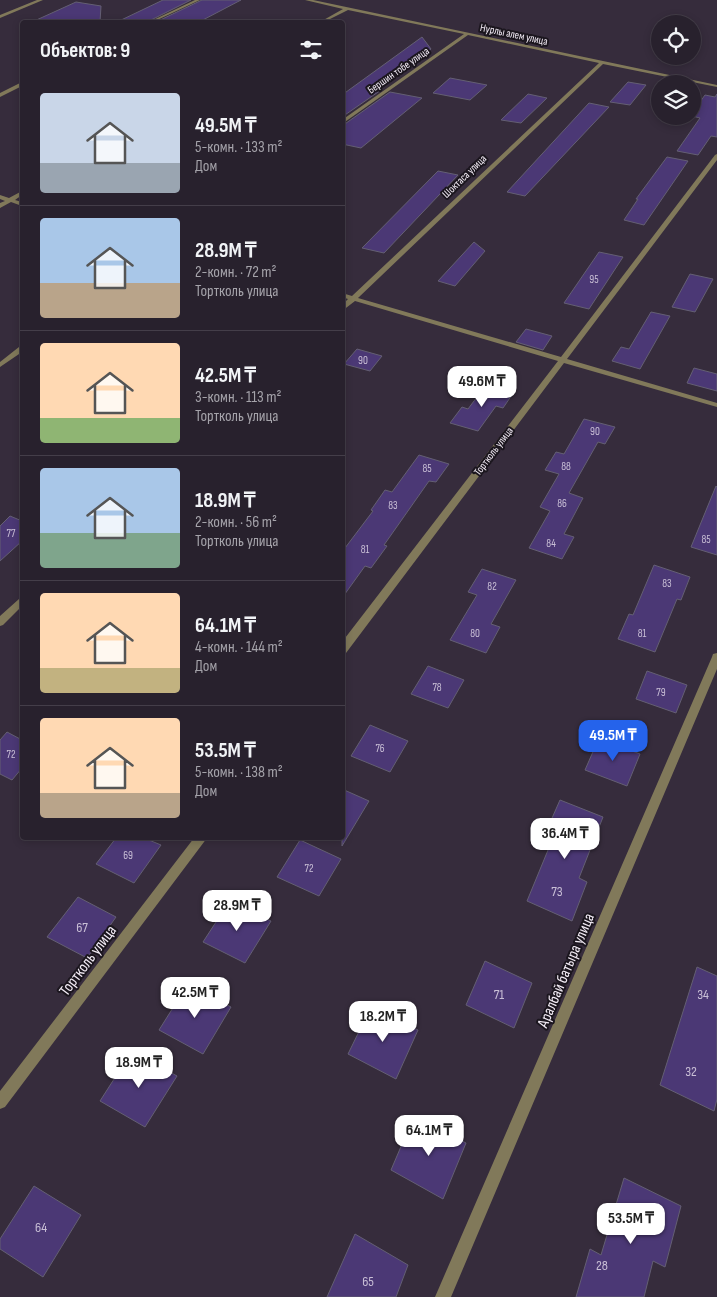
<!DOCTYPE html>
<html lang="ru">
<head>
<meta charset="utf-8">
<style>
  :root { --surface:#28212d; --page:#342e39; --text:#f1f3f6; --muted:#a5a3aa; --line:#443e49; --accent:#2563eb }
  body { margin:0; font-family:"Sofia Sans Condensed",sans-serif; background:var(--page); color:var(--text); height:100vh; display:flex; flex-direction:column; font-size:19px; white-space:nowrap }
  * { box-sizing:border-box; margin:0 }
  p { font-size:16px; color:var(--muted) }
  .icon { flex:none; width:28px; height:28px; fill:none; stroke:currentColor; stroke-width:2; stroke-linecap:round; stroke-linejoin:round }
  .map { position:relative; flex:1; overflow:hidden }
  .side { position:absolute; left:20px; top:20px; width:325px; height:820px; display:flex; flex-direction:column; background:var(--surface); border-radius:5px; box-shadow:0 2px 8px #0003,0 0 0 1px var(--line) }
  .side>* { flex:none }
  .controls { position:absolute; left:651px; top:15px; display:grid; gap:10px }
  .controls a { display:grid; place-items:center; width:50px; height:50px; border-radius:50%; background:var(--surface); box-shadow:0 2px 8px #0003,0 0 0 1px var(--line); font-size:25px }
  .price { position:absolute; translate:-50% -42px; padding:0 11px; border-radius:10px; background:#fff; color:#222; font-size:16px; line-height:32px; filter:drop-shadow(0 1px 2px #0008) }
  .price::after { content:''; position:absolute; left:50%; top:30px; width:15px; height:11px; margin-left:-8px; background:inherit; clip-path:polygon(0 0,100% 0,50% 100%) }
  .price.active { background:var(--accent); color:#fff }
  ul { padding:0; list-style:none }
  li { display:flex; align-items:center; gap:15px; height:125px; padding:0 20px }
  li+li { border-top:1px solid var(--line) }
  li span { display:grid; place-items:center; flex:none; width:140px; height:100px; border-radius:5px; color:#555 }
  li>.icon { margin-inline-start:auto }
  span .icon { width:60px; height:60px; fill:#fffc; stroke-width:1 }
  li b { font-size:21px }
  h2 { display:flex; justify-content:space-between; align-items:center; height:60px; padding:0 20px; font-size:21px }
  .map>svg:first-child { display:block }
  .building { fill:#4b3875; stroke:#645f73 }
  .lines { fill:none; stroke-linecap:round; stroke-linejoin:round }
  .minor { fill:#81795a; fill-rule:evenodd }
  .labels { text-anchor:middle; stroke-width:4; stroke-linejoin:round; paint-order:stroke }
  .far-street-label { font-size:11px; fill:#f3ecf6; stroke:#1b161e }
  .number-label { font-size:11px; fill:#c9bfd6 }
  .near-number-label { font-size:14px; fill:#c9bfd6 }
  .near-street-label { font-size:16px; fill:#f3ecf6; stroke:#1b161e }
</style>
</head>
<body>
<div class="map">
<svg width="717" height="1297" viewBox="0 0 717 1297">
  <rect width="100%" height="100%" fill="#362c3c"/>
  <!-- building -->
  <path class="building" d="M163 0H191L147 22H117Z
    M202 0H241L199 22H156Z
    M76 2 101 6 100 22H32Z
    M422 37 431 49 377 89 381 90 342 117V95Z
    M450 78 487 85 470 100 433 93Z
    M628 82 646 85 630 105 610 102Z
    M390 92 422 98 361 148 342 144V126Z
    M528 94 547 98 521 123 501 120Z
    M717 94V137L711 136 698 155 677 151 700 118 692 116V113L705 95 715 97Z
    M589 103 609 107 525 196 507 192Z
    M667 157 688 161 644 225 624 220 638 199H636Z
    M438 171 458 175 384 253 362 248Z
    M474 242 485 251 455 286 438 281Z
    M599 252 623 257 589 309 564 303Z
    M690 274 713 279 695 312 672 307Z
    M651 312 670 316 640 369 612 361 621 347 629 349Z
    M526 329 552 336 543 350 516 342Z
    M357 349 382 356 370 371 344 364Z
    M694 368 717 374V391L687 383Z
    M486 385 514 392 503 408 496 406 478 431 450 423 462 407 468 409Z
    M584 419 615 427 605 444 598 442 569 493 583 498 564 534 574 537 562 559 529 548 550 511 540 507 559 474 545 470 556 452 564 454Z
    M419 455 449 464 436 482 429 481 384 545 387 546 371 568 365 566 342 598V552L373 511 371 510 385 490 392 492Z
    M716 486 717 487V555L691 547Z
    M10 516 22 521V541L0 561V526Z
    M654 565 690 577 681 600 677 599 655 652 618 639 629 614 633 615Z
    M482 569 516 580 491 624 500 627 486 653 450 640 477 595 468 592Z
    M428 666 464 680 448 708 411 694Z
    M647 671 687 685 676 713 636 699Z
    M370 725 408 741 390 772 351 756Z
    M7 732 22 740V768L12 780 0 774V740Z
    M599 738 640 754 627 786 585 770Z
    M342 789 369 801 342 846Z
    M560 800 603 817 579 878 587 882 572 921 527 901 553 838 545 834Z
    M116 838H144L161 845 134 883 96 864Z
    M300 840 341 859 319 896 277 877Z
    M78 897 116 917 87 958 47 937Z
    M229 902 271 921 245 963 203 942Z
    M485 961 532 983 514 1028 466 1005Z
    M697 967 717 976V1099L714 1111 660 1085Z
    M188 984 231 1007 203 1054 159 1030Z
    M371 1007 418 1030 396 1079 348 1054Z
    M132 1051 177 1076 145 1127 100 1101Z
    M414 1116 466 1143 443 1199 391 1170Z
    M624 1178 681 1206 665 1267 653 1261 644 1297H576L590 1249 601 1255Z
    M34 1186 81 1215 43 1277 0 1249V1239Z
    M355 1234 408 1265 396 1297H327Z"/>
  <g class="lines">
    <!-- minor -->
    <path class="minor" d="M37 0H43L0 18V15Z
      M195 0H200L153 22H149Z
      M305 0H313L717 85V87L603 64 358 298 561 357 715 155 717 154V160L567 359 717 403V407L564 363 346 653 342 654V642L558 361 355 301 342 311V305L348 299 342 297V293L352 296 599 63 468 35 342 124V120L464 34 348 10 324 22H320L343 9Z
      M20 83H22V86L0 97V93Z
      M22 191V195L15 200 22 202V206L11 202 0 208V203L5 201 0 199V195L9 198Z
      M19 347H22V352L0 367V362Z
      M22 598V606L3 625 0 626V616L19 599Z
      M717 653V669L451 1297H435L712 657 713 654Z
      M194 838H207L5 1107 0 1109V1091Z"/>
  </g>
  <g class="labels">
    <!-- far-street labels -->
    <g class="far-street-label">
      <text transform="translate(514 34) rotate(12)" y="4">Нурлы алем улица</text>
      <text transform="translate(398 70) rotate(-35)" y="4">Бершин тобе улица</text>
      <text transform="translate(464 176) rotate(-44)" y="4">Шоктаса улица</text>
      <text transform="translate(493 451) rotate(-53)" y="4">Тортколь улица</text>
    </g>
    <!-- number labels -->
    <g class="number-label">
      <text x="594" y="283">95</text>
      <text x="363" y="364">90</text>
      <text x="595" y="435">90</text>
      <text x="566" y="470">88</text>
      <text x="427" y="472">85</text>
      <text x="562" y="507">86</text>
      <text x="393" y="509">83</text>
      <text x="11" y="537">77</text>
      <text x="706" y="543">85</text>
      <text x="551" y="547">84</text>
      <text x="365" y="553">81</text>
      <text x="667" y="587">83</text>
      <text x="492" y="590">82</text>
      <text x="475" y="637">80</text>
      <text x="642" y="637">81</text>
      <text x="437" y="691">78</text>
      <text x="661" y="696">79</text>
      <text x="380" y="752">76</text>
      <text x="11" y="758">72</text>
      <text x="128" y="859">69</text>
      <text x="309" y="872">72</text>
    </g>
    <!-- near-number labels -->
    <g class="near-number-label">
      <text x="557" y="896">73</text>
      <text x="82" y="932">67</text>
      <text x="499" y="999">71</text>
      <text x="703" y="999">34</text>
      <text x="691" y="1076">32</text>
      <text x="41" y="1232">64</text>
      <text x="602" y="1270">28</text>
      <text x="368" y="1286">65</text>
    </g>
    <!-- near-street labels -->
    <g class="near-street-label">
      <text transform="translate(87 960) rotate(-53)" y="6">Тортколь улица</text>
      <text transform="translate(565 970) rotate(-67)" y="6">Аралбай батыра улица</text>
    </g>
  </g>
</svg>
<div class="controls">
<a><svg class="icon" aria-label="locate" viewBox="0 0 24 24"><circle cx="12" cy="12" r="6"/><path d="M12 2v4M12 18v4M2 12h4M18 12h4"/></svg></a>
<a><svg class="icon" aria-label="layers" viewBox="0 0 24 24"><path d="M12 4l9 5-9 5-9-5zM3 14l9 5 9-5"/></svg></a>
</div>
<b class="price" style="left:482px;top:408px">49.6M ₸</b>
<b class="price active" style="left:613px;top:762px">49.5M ₸</b>
<b class="price" style="left:565px;top:860px">36.4M ₸</b>
<b class="price" style="left:237px;top:932px">28.9M ₸</b>
<b class="price" style="left:195px;top:1019px">42.5M ₸</b>
<b class="price" style="left:383px;top:1043px">18.2M ₸</b>
<b class="price" style="left:139px;top:1089px">18.9M ₸</b>
<b class="price" style="left:429px;top:1157px">64.1M ₸</b>
<b class="price" style="left:631px;top:1245px">53.5M ₸</b>
<section class="side">
<h2>Объектов: 9<svg class="icon" aria-label="filters" viewBox="0 0 24 24"><path d="M4 7h16M4 17h16"/><circle cx="9" cy="7" r="2"/><circle cx="15" cy="17" r="2"/></svg></h2>
<ul>
<li><span style="background:linear-gradient(#c9d6e8 70%,#9aa5b1 0)"><svg class="icon" aria-label="home" viewBox="0 0 24 24"><path d="M3 11l9-7 9 7M6 9v11h12V9"/></svg></span><div><b>49.5M ₸</b><p>5-комн. · 133 m²</p><p>Дом</p></div></li>
<li><span style="background:linear-gradient(#a9c7e8 65%,#b9a48a 0)"><svg class="icon" aria-label="home" viewBox="0 0 24 24"><path d="M3 11l9-7 9 7M6 9v11h12V9"/></svg></span><div><b>28.9M ₸</b><p>2-комн. · 72 m²</p><p>Тортколь улица</p></div></li>
<li><span style="background:linear-gradient(#ffd9b3 75%,#8fb573 0)"><svg class="icon" aria-label="home" viewBox="0 0 24 24"><path d="M3 11l9-7 9 7M6 9v11h12V9"/></svg></span><div><b>42.5M ₸</b><p>3-комн. · 113 m²</p><p>Тортколь улица</p></div></li>
<li><span style="background:linear-gradient(#a9c7e8 65%,#7fa58c 0)"><svg class="icon" aria-label="home" viewBox="0 0 24 24"><path d="M3 11l9-7 9 7M6 9v11h12V9"/></svg></span><div><b>18.9M ₸</b><p>2-комн. · 56 m²</p><p>Тортколь улица</p></div></li>
<li><span style="background:linear-gradient(#ffd9b3 75%,#c2b280 0)"><svg class="icon" aria-label="home" viewBox="0 0 24 24"><path d="M3 11l9-7 9 7M6 9v11h12V9"/></svg></span><div><b>64.1M ₸</b><p>4-комн. · 144 m²</p><p>Дом</p></div></li>
<li><span style="background:linear-gradient(#ffd9b3 75%,#b9a48a 0)"><svg class="icon" aria-label="home" viewBox="0 0 24 24"><path d="M3 11l9-7 9 7M6 9v11h12V9"/></svg></span><div><b>53.5M ₸</b><p>5-комн. · 138 m²</p><p>Дом</p></div></li>
</ul>
</section>
</div>
</body>
</html>
